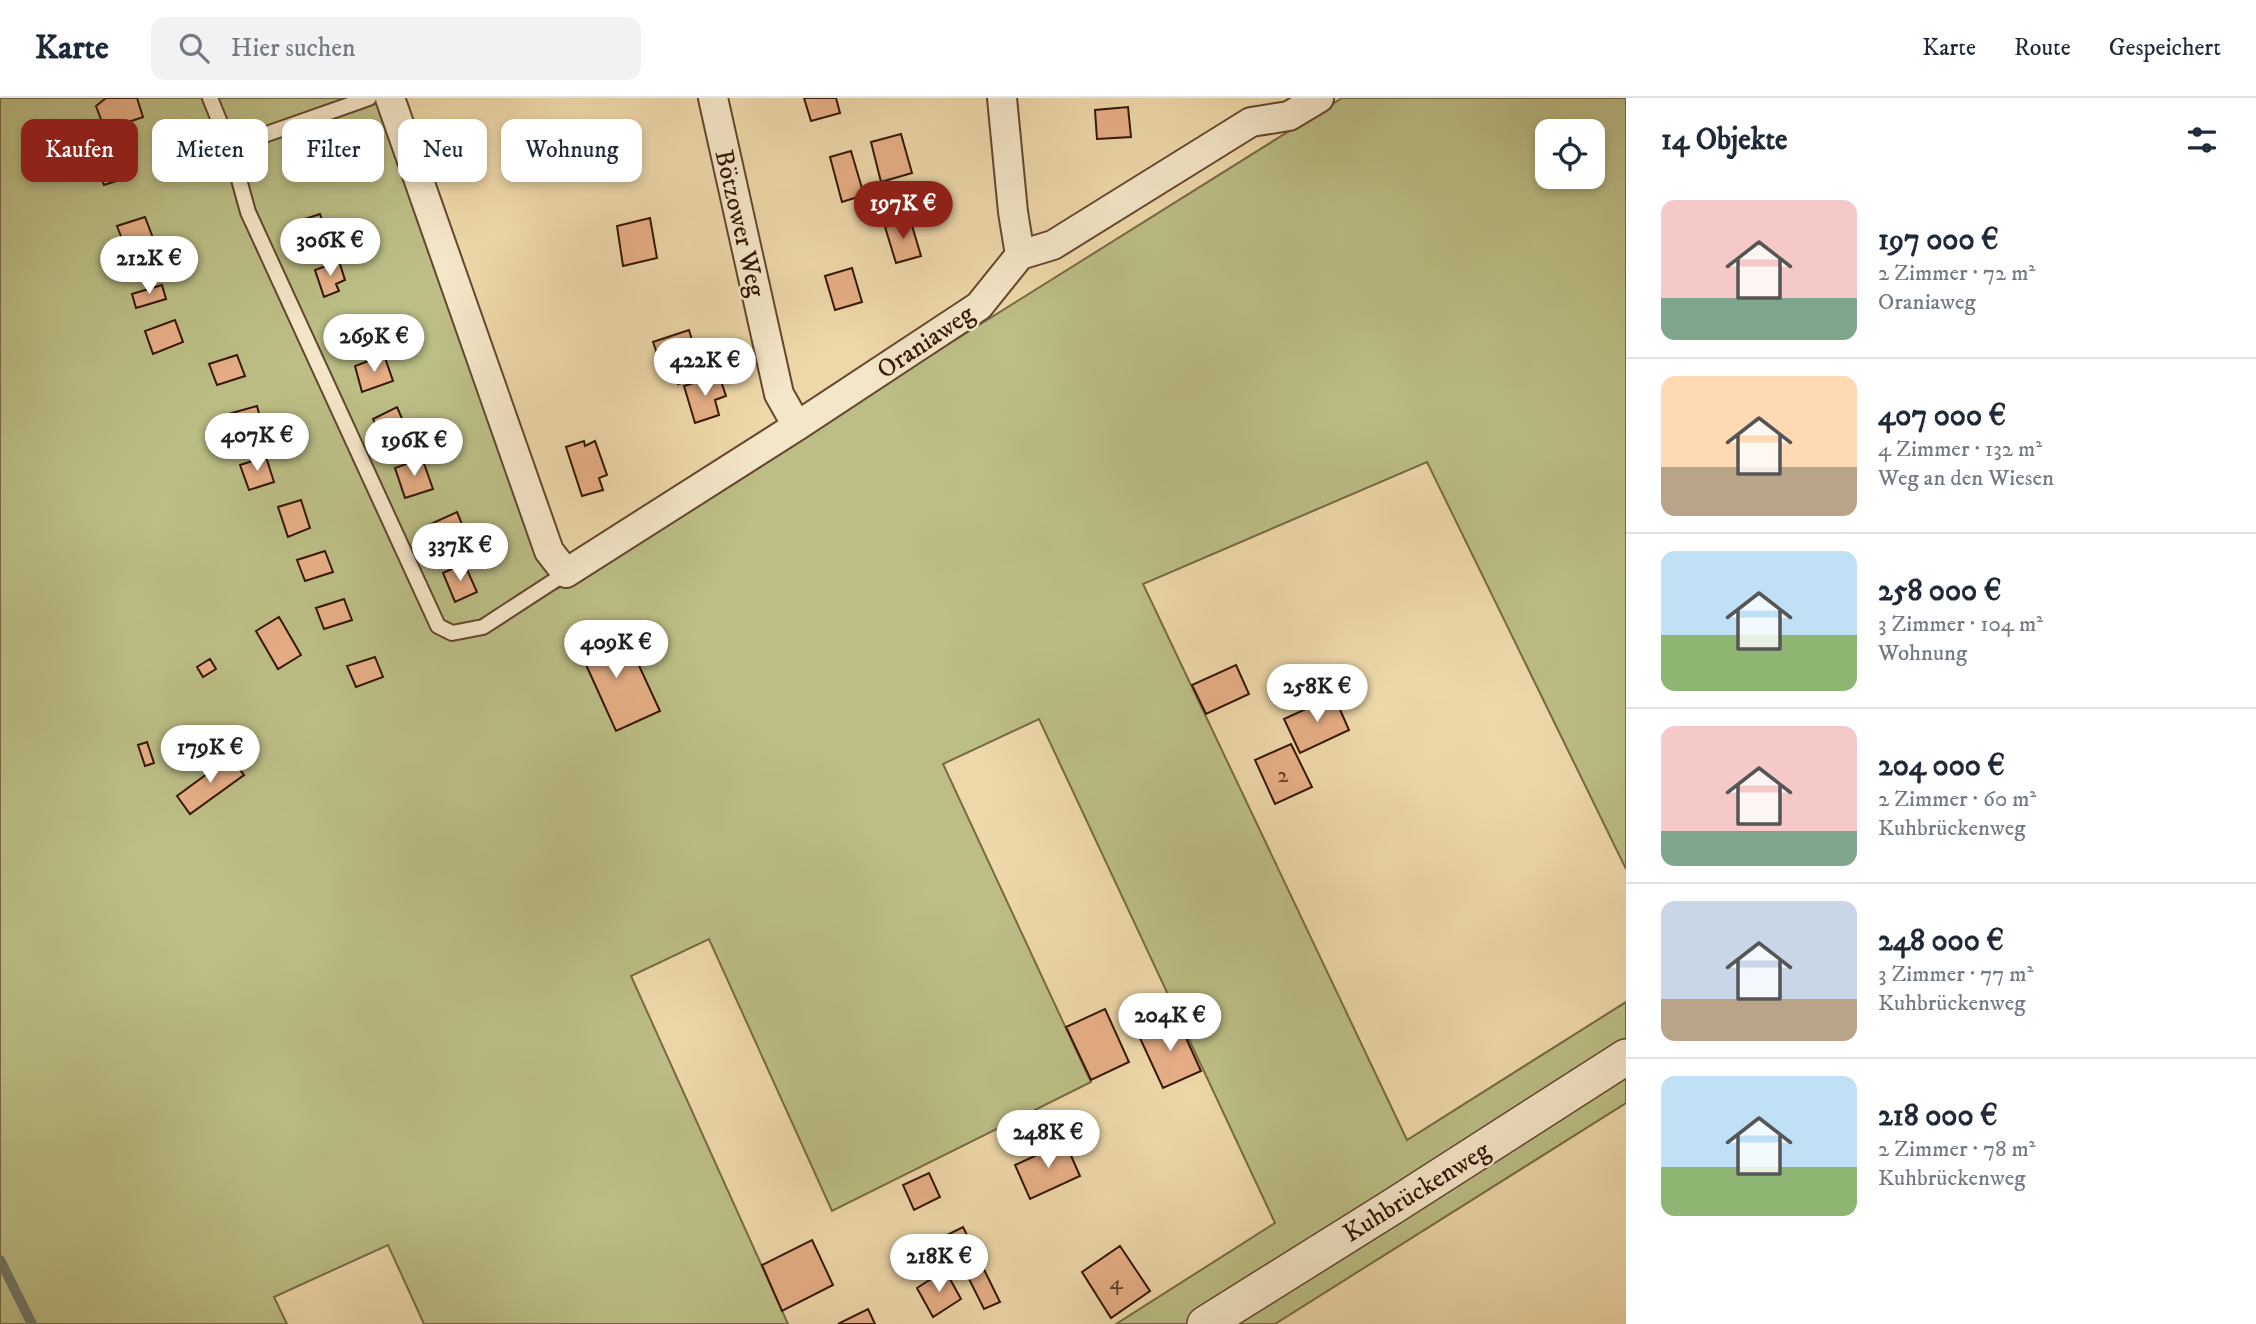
<!DOCTYPE html>
<html lang="de">
<head>
<meta charset="utf-8">
<style>
  :root { --surface:#fff; --page:#f2f2f3; --text:#1f2937; --muted:#747a83; --line:#e0e1e3; --accent:#8f2418 }
  body { margin:0; font-family:"IM FELL DW Pica",serif; background:var(--page); color:var(--text); height:100vh; display:flex; flex-direction:column; font-size:26px; white-space:nowrap }
  * { box-sizing:border-box; margin:0 }
  p { font-size:23px; color:var(--muted) }
  .icon { flex:none; width:38px; height:38px; fill:none; stroke:currentColor; stroke-width:2; stroke-linecap:round; stroke-linejoin:round }
  .map { position:relative; flex:1; overflow:hidden }
  .side { display:flex; flex-direction:column; background:var(--surface); width:630px }
  .side>* { flex:none }
  .banner { position:absolute; left:21px; top:21px; width:665px; height:63px; display:flex; gap:14px }
  .fabs { position:absolute; left:1535px; top:21px; display:grid; gap:14px }
  .fabs a { display:grid; place-items:center; width:70px; height:70px; border-radius:14px; background:var(--surface); box-shadow:0 4px 10px #0003; font-size:35px }
  .price { position:absolute; translate:-50% -60px; padding:0 16px; border-radius:24px; background:#fff; color:#222; font-size:23px; line-height:46px; filter:drop-shadow(0 2px 4px #0008) }
  .price::after { content:''; position:absolute; left:50%; top:42px; width:21px; height:16px; margin-left:-10px; background:inherit; clip-path:polygon(0 0,100% 0,50% 100%) }
  .price.on { background:var(--accent); color:#fff }
  ul { padding:0; list-style:none }
  li { display:flex; align-items:center; gap:21px; height:175px; padding:0 35px }
  li+li { border-top:2px solid var(--line) }
  li span { display:grid; place-items:center; flex:none; width:196px; height:140px; border-radius:14px; color:#555 }
  li>.icon { margin-inline-start:auto }
  span .icon { width:84px; height:84px; fill:#fffc; stroke-width:1 }
  li b { font-size:30px }
  h2 { display:flex; justify-content:space-between; align-items:center; height:84px; padding:0 35px; font-size:30px }
  .chip { padding:0 24px; border-radius:14px; background:var(--surface); box-shadow:0 4px 10px #0003; font-size:24px; line-height:63px }
  .chip.on { background:var(--accent); color:#fff }
  header { display:flex; align-items:center; gap:42px; box-sizing:border-box; height:98px; padding:0 35px; background:var(--surface); border-bottom:2px solid var(--line) }
  header strong { font-size:33px }
  nav { display:flex; gap:38px; margin-inline-start:auto; font-size:24px }
  .search { width:490px; height:63px; background:var(--page); display:flex; align-items:center; gap:18px; box-sizing:border-box; padding:0 24px; border-radius:14px; color:var(--muted); font-size:26px }
  main { display:flex; flex:1; min-height:0 }
  .map>svg:first-child { display:block }
  .green { fill:#bcbe86; stroke:#786a45; stroke-width:2; fill-rule:evenodd }
  .lines { fill:none; stroke-linecap:round; stroke-linejoin:round }
  .stream { stroke:#717868; stroke-width:10 }
  .building { fill:#e7af87; stroke:#351704; stroke-width:2 }
  .service-casing { stroke:#63472e; stroke-width:18 }
  .minor-casing { stroke:#63472e; stroke-width:32 }
  .tertiary-casing { stroke:#63472e; stroke-width:38 }
  .service { stroke:#f4e6c8; stroke-width:14 }
  .minor { stroke:#f4e6c8; stroke-width:28 }
  .tertiary { stroke:#f4e6c8; stroke-width:35 }
  .labels { text-anchor:middle; stroke-width:5; stroke-linejoin:round; paint-order:stroke }
  .number-label { font-size:23px; fill:#623d25 }
  .street-label { font-size:26px; fill:#351704; stroke:#f4e6c8 }
</style>
</head>
<body>
<header>
<strong>Karte</strong>
<div class="search"><svg class="icon" aria-label="search" viewBox="0 0 24 24"><circle cx="10" cy="10" r="6"/><path d="M15 15l6 6"/></svg>Hier suchen</div>
<nav><a>Karte</a><a>Route</a><a>Gespeichert</a></nav>
</header>
<main>
<div class="map">
<svg width="1626" height="1226" viewBox="0 0 1626 1226">
  <rect width="100%" height="100%" fill="#eed8aa"/>
  <filter id="stains"><feTurbulence type="fractalNoise" baseFrequency=".00286" numOctaves="4"/><feColorMatrix values="0 0 0 0 .2 0 0 0 0 .09 0 0 0 0 .02 0 0 0 .5 -.17"/></filter>
  <radialGradient id="worn" r=".72"><stop offset=".6" stop-color="#630" stop-opacity="0"/><stop offset="1" stop-color="#630" stop-opacity=".3"/></radialGradient>
  <!-- green -->
  <path class="green" d="M0 0H378L557 491 1342 0H1626V771L1427 364 1143 486 1407 1042 1626 904V1005L1275 1226H1116L1275 1125 1039 621 943 666 1091 984 832 1113 709 841 631 878 788 1226H424L388 1147 274 1199 287 1226H0ZM1547 33H1592V79H1547Z"/>
  <g class="lines">
    <!-- stream -->
    <path class="stream" d="M0 1162 32 1226"/>
  </g>
  <!-- building -->
  <path class="building" d="M106 0H137L143 19 105 32 96 8Z
    M804 0H836L840 15 811 23Z
    M1128 9 1131 39 1097 41 1095 12Z
    M631 36 639 68 618 74 610 41Z
    M901 36 912 75 881 84 871 44Z
    M851 53 864 97 842 104 830 59Z
    M124 57 132 78 104 87 96 66Z
    M320 116 329 144 309 151 299 123Z
    M145 119 153 140 125 149 117 128Z
    M650 120 657 160 623 168 617 128Z
    M910 121 921 158 896 165 885 129Z
    M339 163 345 182 336 186 339 193 324 199 315 172Z
    M852 170 862 204 835 212 825 178Z
    M162 187 166 201 136 210 132 196Z
    M175 222 183 244 153 256 145 233Z
    M358 222 362 240 341 248 335 231Z
    M689 232 703 278 678 286 673 270 663 273 653 244Z
    M237 257 245 278 217 287 209 266Z
    M384 257 393 283 362 294 355 268Z
    M719 277 726 298 715 302 719 317 695 325 684 288Z
    M257 308 263 330 231 339 225 317Z
    M397 309 409 337 385 348 373 321Z
    M584 343 585 348 595 343 607 377 599 380 603 392 582 398 566 349Z
    M266 359 274 384 249 392 240 367Z
    M422 360 433 391 405 400 395 370Z
    M301 402 310 430 288 439 278 409Z
    M457 414 466 436 433 450 424 429Z
    M325 453 333 474 305 483 297 462Z
    M464 465 477 494 455 504 443 475Z
    M344 501 352 522 324 531 316 510Z
    M279 519 301 557 278 571 256 533Z
    M601 526 621 568 636 561 660 613 616 633 573 538Z
    M375 559 383 579 356 589 347 568Z
    M210 561 216 571 203 579 197 569Z
    M1236 567 1249 596 1206 616 1192 587Z
    M1334 598 1349 632 1300 655 1284 621Z
    M147 644 154 665 145 668 138 647Z
    M1291 646 1312 689 1275 706 1255 662Z
    M230 659 244 677 190 716 177 698Z
    M1105 911 1129 964 1091 982 1066 929Z
    M1177 920 1201 973 1163 990 1139 938Z
    M1065 1044 1080 1078 1030 1101 1015 1067Z
    M929 1075 940 1099 914 1112 903 1087Z
    M963 1129 1000 1204 984 1211 947 1137Z
    M812 1142 833 1187 782 1213 762 1167Z
    M1120 1148 1150 1193 1111 1220 1082 1174Z
    M945 1172 961 1201 933 1219 917 1190Z
    M868 1211 875 1226H838Z"/>
  <g class="lines">
    <defs>
      <path id="service" d="M210 0 230 49 248 114 438 528 452 535 483 529 566 475
        M230 49 369 0"/>
      <path id="minor" d="M390 0 549 453 566 475 797 328 979 208 1020 157 1053 147 1251 24 1289 18 1319 0
        M713 0 779 296 797 328
        M1002 0 1013 114 1020 157"/>
      <path id="tertiary" d="M1205 1226 1392 1109 1626 959"/>
    </defs>
    <!-- service casing -->
    <use href="#service" class="service-casing"/>
    <!-- minor casing -->
    <use href="#minor" class="minor-casing"/>
    <!-- tertiary casing -->
    <use href="#tertiary" class="tertiary-casing"/>
    <!-- service -->
    <use href="#service" class="service"/>
    <!-- minor -->
    <use href="#minor" class="minor"/>
    <!-- tertiary -->
    <use href="#tertiary" class="tertiary"/>
  </g>
  <g class="labels">
    <!-- number labels -->
    <g class="number-label">
      <text x="1283" y="684">2</text>
      <text x="1116" y="1191">4</text>
    </g>
    <!-- street labels -->
    <g class="street-label">
      <text transform="translate(741 125) rotate(77)" y="9">Bötzower Weg</text>
      <text transform="translate(925 243) rotate(-34)" y="9">Oraniaweg</text>
      <text transform="translate(1416 1093) rotate(-32)" y="9">Kuhbrückenweg</text>
    </g>
  </g>
  <rect width="100%" height="100%" filter="url(#stains)"/>
  <rect width="100%" height="100%" fill="url(#worn)"/>
</svg>
<div class="fabs">
<a><svg class="icon" aria-label="locate" viewBox="0 0 24 24"><circle cx="12" cy="12" r="6"/><path d="M12 2v4M12 18v4M2 12h4M18 12h4"/></svg></a>
</div>
<b class="price on" style="left:903px;top:143px">197K €</b>
<b class="price" style="left:330px;top:180px">306K €</b>
<b class="price" style="left:149px;top:198px">212K €</b>
<b class="price" style="left:374px;top:276px">269K €</b>
<b class="price" style="left:705px;top:300px">422K €</b>
<b class="price" style="left:257px;top:375px">407K €</b>
<b class="price" style="left:414px;top:380px">196K €</b>
<b class="price" style="left:460px;top:485px">337K €</b>
<b class="price" style="left:616px;top:582px">409K €</b>
<b class="price" style="left:1317px;top:626px">258K €</b>
<b class="price" style="left:210px;top:687px">179K €</b>
<b class="price" style="left:1170px;top:955px">204K €</b>
<b class="price" style="left:1048px;top:1072px">248K €</b>
<b class="price" style="left:939px;top:1196px">218K €</b>
<div class="banner">
<a class="chip on">Kaufen</a>
<a class="chip">Mieten</a>
<a class="chip">Filter</a>
<a class="chip">Neu</a>
<a class="chip">Wohnung</a>
</div>
</div>
<section class="side">
<h2>14 Objekte<svg class="icon" aria-label="filters" viewBox="0 0 24 24"><path d="M4 7h16M4 17h16"/><circle cx="9" cy="7" r="2"/><circle cx="15" cy="17" r="2"/></svg></h2>
<ul>
<li><span style="background:linear-gradient(#f6c9c9 70%,#7fa58c 0)"><svg class="icon" aria-label="home" viewBox="0 0 24 24"><path d="M3 11l9-7 9 7M6 9v11h12V9"/></svg></span><div><b>197 000 €</b><p>2 Zimmer · 72 m²</p><p>Oraniaweg</p></div></li>
<li><span style="background:linear-gradient(#ffd9b3 65%,#b9a48a 0)"><svg class="icon" aria-label="home" viewBox="0 0 24 24"><path d="M3 11l9-7 9 7M6 9v11h12V9"/></svg></span><div><b>407 000 €</b><p>4 Zimmer · 132 m²</p><p>Weg an den Wiesen</p></div></li>
<li><span style="background:linear-gradient(#bfe0f5 60%,#8fb573 0)"><svg class="icon" aria-label="home" viewBox="0 0 24 24"><path d="M3 11l9-7 9 7M6 9v11h12V9"/></svg></span><div><b>258 000 €</b><p>3 Zimmer · 104 m²</p><p>Wohnung</p></div></li>
<li><span style="background:linear-gradient(#f6c9c9 75%,#7fa58c 0)"><svg class="icon" aria-label="home" viewBox="0 0 24 24"><path d="M3 11l9-7 9 7M6 9v11h12V9"/></svg></span><div><b>204 000 €</b><p>2 Zimmer · 60 m²</p><p>Kuhbrückenweg</p></div></li>
<li><span style="background:linear-gradient(#c9d6e8 70%,#b9a48a 0)"><svg class="icon" aria-label="home" viewBox="0 0 24 24"><path d="M3 11l9-7 9 7M6 9v11h12V9"/></svg></span><div><b>248 000 €</b><p>3 Zimmer · 77 m²</p><p>Kuhbrückenweg</p></div></li>
<li><span style="background:linear-gradient(#bfe0f5 65%,#8fb573 0)"><svg class="icon" aria-label="home" viewBox="0 0 24 24"><path d="M3 11l9-7 9 7M6 9v11h12V9"/></svg></span><div><b>218 000 €</b><p>2 Zimmer · 78 m²</p><p>Kuhbrückenweg</p></div></li>
</ul>
</section>
</main>
</body>
</html>
